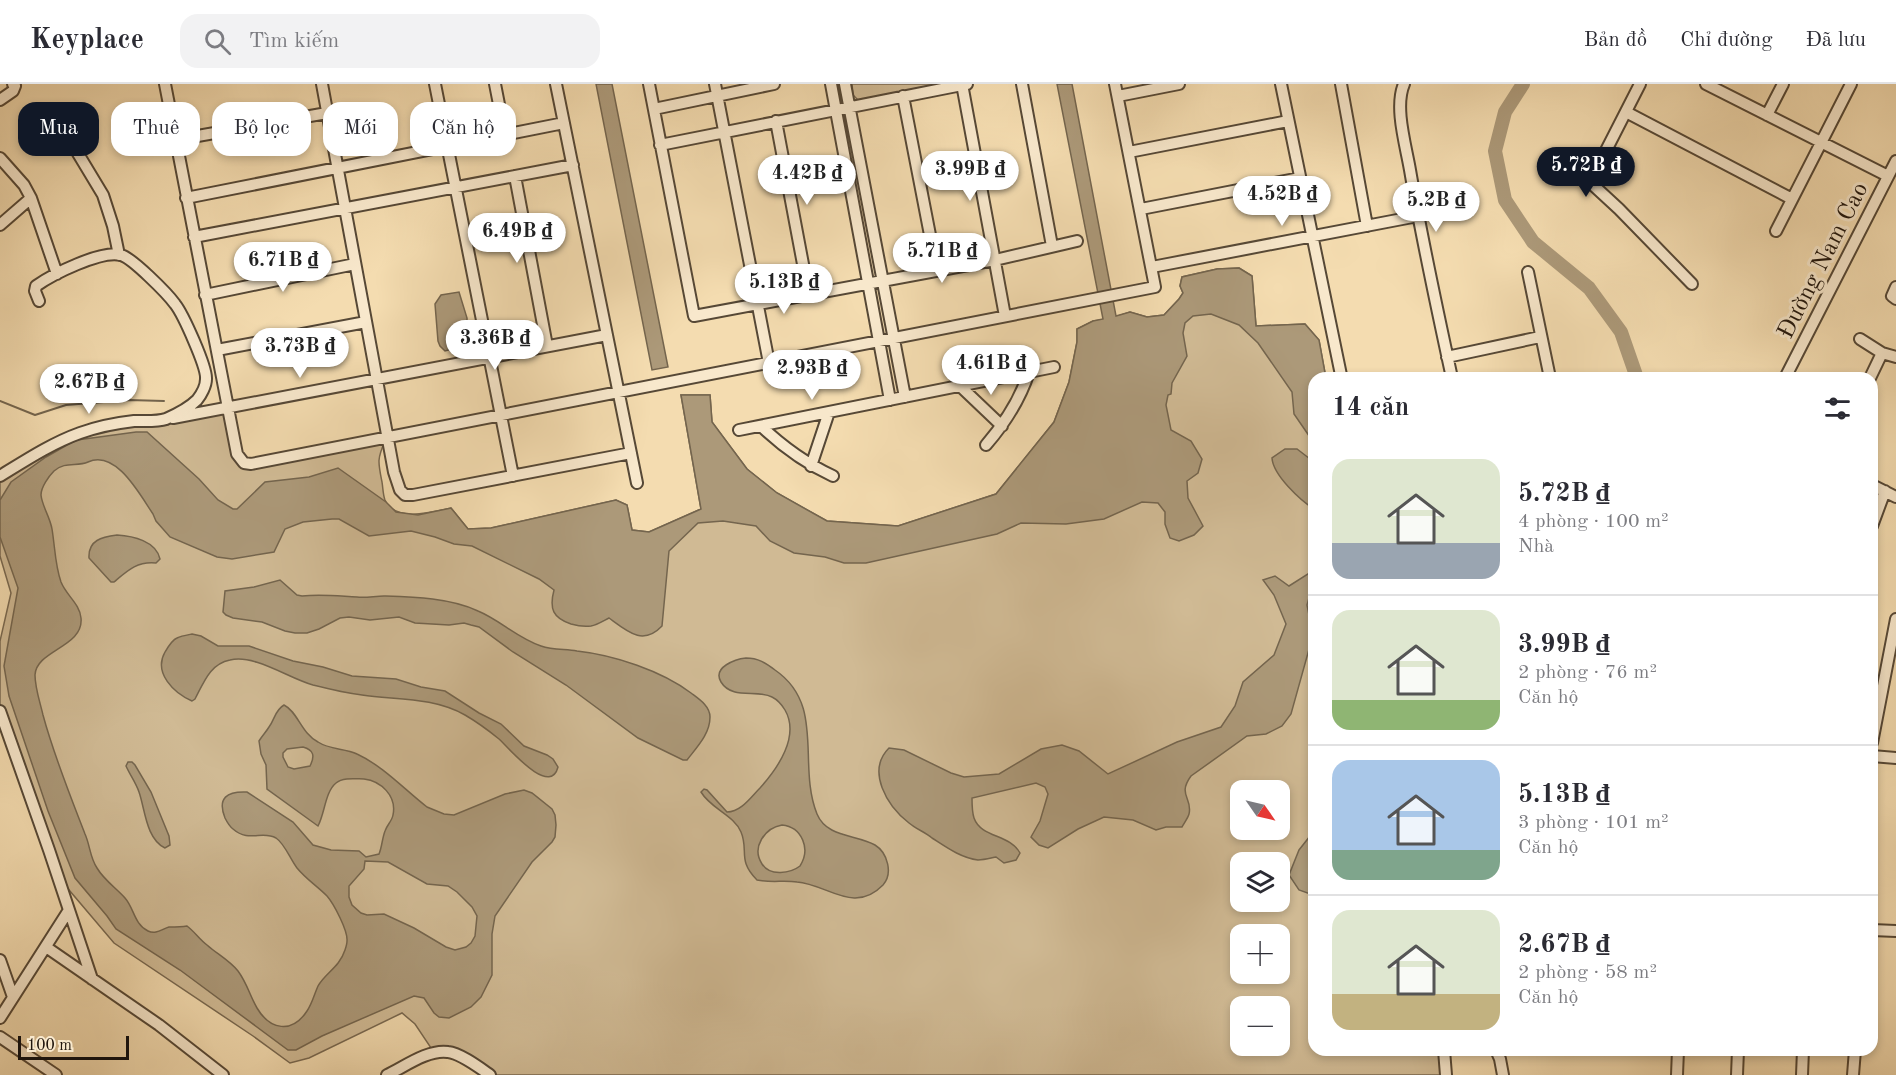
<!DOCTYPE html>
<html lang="vi">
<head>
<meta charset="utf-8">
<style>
  :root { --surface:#fff; --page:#f2f2f3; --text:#2b2b33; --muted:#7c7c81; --line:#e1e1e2; --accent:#111827 }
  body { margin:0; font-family:"Old Standard TT",serif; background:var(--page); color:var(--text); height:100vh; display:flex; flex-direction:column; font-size:22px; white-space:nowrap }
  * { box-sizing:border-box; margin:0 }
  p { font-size:20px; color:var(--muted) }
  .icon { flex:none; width:33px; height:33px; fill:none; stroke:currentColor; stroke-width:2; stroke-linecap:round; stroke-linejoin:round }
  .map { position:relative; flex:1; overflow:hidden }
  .side { position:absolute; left:1308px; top:288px; width:570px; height:684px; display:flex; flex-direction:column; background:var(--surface); border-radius:18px; box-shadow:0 3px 9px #0003 }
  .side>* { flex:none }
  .guide { position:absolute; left:18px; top:18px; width:570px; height:54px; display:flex; gap:12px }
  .needle { width:39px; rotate:124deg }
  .fabs { position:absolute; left:1230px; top:696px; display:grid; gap:12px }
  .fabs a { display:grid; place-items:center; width:60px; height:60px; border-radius:12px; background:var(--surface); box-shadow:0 3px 9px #0003; font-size:30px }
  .scale { position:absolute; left:18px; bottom:15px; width:111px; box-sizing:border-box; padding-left:6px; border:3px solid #21160d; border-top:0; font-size:16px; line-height:21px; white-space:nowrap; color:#21160d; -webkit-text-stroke:4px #f8e8cc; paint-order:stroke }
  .price { position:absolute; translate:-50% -51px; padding:0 14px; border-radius:21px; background:#fff; color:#222; font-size:20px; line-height:39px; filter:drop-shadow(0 2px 3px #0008) }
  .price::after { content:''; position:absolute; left:50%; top:36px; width:18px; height:14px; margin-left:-9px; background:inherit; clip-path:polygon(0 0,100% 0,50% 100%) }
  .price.selected { background:var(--accent); color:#fff }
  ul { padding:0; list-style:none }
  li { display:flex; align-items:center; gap:18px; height:150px; padding:0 24px }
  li+li { border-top:2px solid var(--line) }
  li span { display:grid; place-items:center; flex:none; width:168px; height:120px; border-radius:18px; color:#555 }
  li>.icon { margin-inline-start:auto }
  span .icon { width:72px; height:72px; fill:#fffc; stroke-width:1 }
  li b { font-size:26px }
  h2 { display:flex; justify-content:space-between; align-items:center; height:72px; padding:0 24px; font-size:26px }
  .tag { padding:0 21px; border-radius:18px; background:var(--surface); box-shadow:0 3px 9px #0003; font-size:21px; line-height:54px }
  .tag.selected { background:var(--accent); color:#fff }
  header { display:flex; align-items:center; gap:36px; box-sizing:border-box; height:84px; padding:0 30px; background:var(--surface); border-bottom:2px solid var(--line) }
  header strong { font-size:28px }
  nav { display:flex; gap:33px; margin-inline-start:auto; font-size:21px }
  .search { width:420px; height:54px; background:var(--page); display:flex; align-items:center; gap:15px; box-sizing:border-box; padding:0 21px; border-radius:18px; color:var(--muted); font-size:22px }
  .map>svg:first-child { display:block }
  .green { fill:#d0ba94; stroke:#786850; stroke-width:1.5; fill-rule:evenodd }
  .water { fill:#ac9979; stroke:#74654e; stroke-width:1.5; fill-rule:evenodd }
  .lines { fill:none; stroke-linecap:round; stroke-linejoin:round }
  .stream { stroke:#74654e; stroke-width:2 }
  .river { stroke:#ac9979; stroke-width:14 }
  .minor-casing { stroke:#564836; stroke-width:14 }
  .minor { stroke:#f8e8cc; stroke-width:10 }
  .labels { text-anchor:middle; stroke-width:6; stroke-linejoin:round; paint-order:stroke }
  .street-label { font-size:24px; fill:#21160d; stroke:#f8e8cc }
</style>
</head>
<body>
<header>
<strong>Keyplace</strong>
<div class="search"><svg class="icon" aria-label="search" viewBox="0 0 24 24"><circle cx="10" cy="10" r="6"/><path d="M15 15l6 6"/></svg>Tìm kiếm</div>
<nav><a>Bản đồ</a><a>Chỉ đường</a><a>Đã lưu</a></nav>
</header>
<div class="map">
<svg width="1896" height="991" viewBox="0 0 1896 991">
  <rect width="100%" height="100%" fill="#f4dcb0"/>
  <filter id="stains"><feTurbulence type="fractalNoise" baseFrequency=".00333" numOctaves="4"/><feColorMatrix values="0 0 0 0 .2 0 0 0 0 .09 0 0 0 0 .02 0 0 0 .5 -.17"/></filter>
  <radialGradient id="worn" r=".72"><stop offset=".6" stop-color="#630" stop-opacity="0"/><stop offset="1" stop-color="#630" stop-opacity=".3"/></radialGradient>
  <!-- green -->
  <path class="green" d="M852 0H942L858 16 853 11Z
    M1239 184 1252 192 1256 242 1305 240 1319 256 1325 289 1330 294H1314V966H1442L1443 991H494L433 967 415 940 402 929 309 974 290 979 253 952 114 859 64 800 0 620V557L11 509 0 472V395L82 351 226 326 241 380 385 357C377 375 378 378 382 398 383 404 383 411 385 416 395 439 433 428 451 424L468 445 491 444 616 416 627 421 632 446 649 448 701 425 681 311H710L712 338 747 385 777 409 827 437 898 442 996 410 1054 338 1069 298 1077 258V245L1093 237 1109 235 1130 228 1147 233 1164 231 1179 215 1183 209 1180 202 1182 193 1217 185ZM1240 706H1280V746H1240ZM1240 778H1280V818H1240ZM1240 850H1280V890H1240ZM1240 922H1280V962H1240Z"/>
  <!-- water -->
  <path class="water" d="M596 0H612L668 283 652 286Z
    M1057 0H1072L1116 232 1130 228 1147 233 1164 231 1179 215 1183 209 1180 202 1182 193 1217 185 1239 184 1252 192 1256 242 1305 240 1319 256 1325 289 1330 294H1314V359L1294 330 1292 308 1258 259 1239 241 1211 230 1193 232 1185 239 1183 249 1187 272 1172 299 1171 310 1168 311 1166 321 1171 346 1191 357 1202 375 1198 389 1187 397 1188 414 1203 442 1194 451 1179 457 1170 454 1165 440V428L1158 419 1142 418 1104 435 1066 440 1021 439 997 450 866 479H844L825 473 794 469 770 457 756 442 723 437 698 439 669 467 662 542C643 562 628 548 609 534 603 537 597 541 591 542 584 543 578 542 571 540 553 534 549 525 554 506L539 495 472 462 454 460 435 453 411 447 369 452 339 435H332L303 438 285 445 274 468 232 475 217 473 170 453 156 437 153 430C140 411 116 365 88 378 77 383 65 377 54 387 49 392 41 403 41 411 42 422 50 433 52 445 55 463 55 481 61 498 66 511 80 520 81 534 84 563 36 566 35 591 35 604 40 618 43 631 54 672 70 711 85 750 90 761 90 774 97 784 104 796 116 804 125 814 134 824 134 840 148 847 156 851 162 845 169 843 176 843 181 843 187 842 195 848 199 855 207 861 217 870 229 876 238 887 247 899 250 912 257 924 270 946 292 950 307 927 312 920 314 911 318 902 326 888 339 884 345 866 346 863 347 860 347 857 348 847 334 820 327 812 317 802 306 795 297 784 290 775 285 760 276 754 262 746 249 759 233 745 229 742 227 738 225 734 217 714 227 707 247 708L293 738 313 761 331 766 359 767 366 773 379 770C382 763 382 755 385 747 387 741 392 737 393 731 397 712 381 697 364 695 356 695 343 693 336 699 325 708 325 729 318 742L267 705 266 681 261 670 259 657C262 652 266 648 269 643 275 635 275 626 284 621 298 628 301 649 318 658 330 666 345 664 357 670 383 682 405 706 427 723L444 730 454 731 505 710 524 706 532 709 552 725 555 731 556 741 555 753 552 758 532 778 495 832 492 850V891L481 913 471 923 449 934 439 933 434 929 424 914 414 912 322 952 296 966H288L180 886 116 845 107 832 75 794 48 727 9 612 4 582 18 504 0 453V416L11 398 46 373 67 361 77 356 136 348H147L199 395 218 416 233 425H237L265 398 309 393 338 384 386 418 396 428 418 431 451 424 468 445 491 444 616 416 627 421 632 446 649 448 701 425 681 311H710L712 338 747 385 777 409 827 437 898 442 996 410 1054 338 1069 298 1077 258V245L1093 237 1103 235ZM303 663C314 666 315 672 310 682L294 685 288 683 283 673V669L287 665ZM365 777 388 778 427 800 448 802 457 808 472 823 477 832 475 852 471 859 466 863 455 866 446 863 414 844 384 830 367 831 361 829 352 821 349 813V802L364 785Z
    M459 208 467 234V261L445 267 440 262 438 257 435 220 441 211Z
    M1285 365H1297L1314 378V425C1300 416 1273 391 1272 374Z
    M117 451C133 452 156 457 160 475L156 479C137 477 127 487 114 498H111L89 474C88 456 102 453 117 451Z
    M1314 486V496L1307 521 1313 551 1291 630 1282 642 1266 650 1247 652 1191 692C1177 711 1193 714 1189 730 1188 734 1184 739 1182 743H1166L1156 746 1133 736 1104 733 1078 745 1048 764 1039 761 1031 753 1040 737 1048 710 1045 703 1036 699 972 714C972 720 972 728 974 734 981 754 1010 750 1020 769L1016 776 1004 779 996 773C991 774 984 776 978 776 961 774 946 763 932 754 925 748 916 745 909 739 887 722 866 687 889 664L904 666 951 689 964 693 999 690 1041 665 1062 661 1079 667 1108 690 1177 658 1221 643 1235 622 1243 598 1274 571 1286 540 1274 511 1263 496 1275 492 1289 502Z
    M280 496 297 511 302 512C321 510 338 512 357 513 366 514 375 512 384 512 414 513 450 514 478 527 500 536 517 554 541 562 553 566 565 565 577 567 614 571 662 587 691 609 699 615 710 622 710 633 710 650 697 663 687 676H683L638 654 566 601 513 568 479 543 471 541 464 539 449 541 415 539 399 533 370 536 349 533 340 534 319 545 307 549H295L285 547 262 538 233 534 226 531 223 528 225 507 254 503Z
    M192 550 201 552 218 562H249L293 577 323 583 352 592 396 595 421 603 445 607 479 629 501 640 524 662 547 671 553 675 558 683C550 714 507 662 499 655 488 646 477 638 465 631 433 613 397 616 362 611 346 609 329 605 313 601 288 594 255 570 230 576 210 580 204 598 195 615L192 617C174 609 153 589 165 568 168 563 172 556 177 554 181 552 187 551 192 550Z
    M746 574C758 574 766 579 775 586 826 621 797 680 817 730 827 754 856 750 875 761 888 769 893 790 883 801 854 831 827 800 797 798 784 796 771 799 757 796 737 776 749 767 741 748 734 731 711 725 701 708L704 705 707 706 727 728C741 728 751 713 760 704 778 684 800 652 785 626 782 621 778 616 772 613 757 605 732 616 721 598 712 583 736 575 746 574ZM782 741C802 743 811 765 800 782 791 789 770 793 762 780 751 763 765 744 782 741Z
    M128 678H132L135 681 151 708 169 752 170 761 165 764C146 755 145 725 139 708 136 699 130 691 126 682Z
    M1314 747V810L1313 811 1299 806 1289 791 1299 766Z"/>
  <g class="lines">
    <!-- stream -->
    <path class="stream" d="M0 317 35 331 66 321 129 316 164 317"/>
    <!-- river -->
    <path class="river" d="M1523 0 1505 28 1495 67 1505 116 1533 158 1589 204 1621 248 1637 294"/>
    <defs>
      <path id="minor" d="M165 0 237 370 244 379 251 380 1155 203 1115 0
        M322 0 394 388 400 406 405 411H413L631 369
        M435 0 513 392
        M495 0 505 51
        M556 0 637 399
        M649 0 694 232 995 176 1077 157
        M715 0 769 279
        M831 0 890 316
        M845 0 905 313
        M962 0 1005 232
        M1022 0 1052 162
        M1281 0 1341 291
        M1341 0 1367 142
        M1404 0C1394 23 1406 62 1410 86 1422 156 1437 225 1452 294
        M1640 0 1592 94 1593 101 1619 125 1692 200
        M1706 0 1888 92
        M903 12 937 187
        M1118 12 1179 0
        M0 16 13 7 15 2 13 0
        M654 25 774 0
        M1626 28 1792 115
        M1767 31 1783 0
        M776 37 809 212
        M62 43 103 111 113 142 119 171
        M175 56 327 29
        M660 61 967 0
        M1129 68 1288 37
        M0 74 24 101 31 114 57 190
        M515 92 547 262
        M186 114 564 39
        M1141 125 1300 94
        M0 141 31 114
        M1776 147 1851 0
        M194 153 573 81
        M1152 183 1418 132
        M1528 188 1550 294
        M1896 203 1892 212 1896 215
        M205 211 355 180
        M1860 255 1882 269 1896 273
        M217 266 366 238
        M1447 273 1540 253
        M1785 294 1896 77
        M1870 294 1882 269
        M960 302 1002 342
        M173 334 607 251
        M761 342C783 363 805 379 833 392
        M739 346 1054 283
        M986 361C1005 339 1020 316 1029 288
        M811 382 829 328
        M0 392C26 376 52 359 80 349 97 343 116 339 134 337 144 337 157 338 166 335 175 331 190 323 197 316 201 311 206 302 206 295 207 283 183 230 175 220 167 209 132 174 121 171 101 166 53 190 36 202L35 207 39 217
        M1872 401 1896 413
        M1872 442 1885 407
        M0 627 49 766 92 895
        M1872 659 1896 535
        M1872 672 1896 674
        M1872 846 1896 847
        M46 863 159 941 223 991
        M0 876 13 913
        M0 934 69 826
        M0 953 56 991
        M1444 966 1446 991
        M1496 966 1500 975 1503 991
        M387 991C404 983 428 965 448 968 460 969 480 984 490 991
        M1677 991 1678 966
        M1737 991 1738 966
        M1802 991 1803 966
        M1853 991 1855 966"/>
    </defs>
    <!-- minor casing -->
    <use href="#minor" class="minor-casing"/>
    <!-- minor -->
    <use href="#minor" class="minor"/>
  </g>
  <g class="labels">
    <!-- street labels -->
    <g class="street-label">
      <text transform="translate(1822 176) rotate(-63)" y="8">Đường Nam Cao</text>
    </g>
  </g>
  <rect width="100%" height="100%" filter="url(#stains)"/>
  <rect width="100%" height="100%" fill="url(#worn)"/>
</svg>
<div class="fabs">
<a><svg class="needle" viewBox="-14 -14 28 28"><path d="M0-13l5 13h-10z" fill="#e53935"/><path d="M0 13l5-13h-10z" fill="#7c7c81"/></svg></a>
<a><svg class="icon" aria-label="layers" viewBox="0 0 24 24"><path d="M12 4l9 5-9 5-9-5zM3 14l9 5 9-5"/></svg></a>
<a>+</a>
<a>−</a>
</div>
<div class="scale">100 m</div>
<b class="price selected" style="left:1586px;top:114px">5.72B ₫</b>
<b class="price" style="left:970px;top:118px">3.99B ₫</b>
<b class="price" style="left:807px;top:122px">4.42B ₫</b>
<b class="price" style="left:1282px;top:143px">4.52B ₫</b>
<b class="price" style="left:1436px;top:149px">5.2B ₫</b>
<b class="price" style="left:517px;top:180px">6.49B ₫</b>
<b class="price" style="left:942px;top:200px">5.71B ₫</b>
<b class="price" style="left:283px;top:209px">6.71B ₫</b>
<b class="price" style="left:784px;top:231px">5.13B ₫</b>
<b class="price" style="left:495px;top:287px">3.36B ₫</b>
<b class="price" style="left:300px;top:295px">3.73B ₫</b>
<b class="price" style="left:991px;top:312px">4.61B ₫</b>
<b class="price" style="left:812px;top:317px">2.93B ₫</b>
<b class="price" style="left:89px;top:331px">2.67B ₫</b>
<div class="guide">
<a class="tag selected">Mua</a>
<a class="tag">Thuê</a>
<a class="tag">Bộ lọc</a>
<a class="tag">Mới</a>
<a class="tag">Căn hộ</a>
</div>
<section class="side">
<h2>14 căn<svg class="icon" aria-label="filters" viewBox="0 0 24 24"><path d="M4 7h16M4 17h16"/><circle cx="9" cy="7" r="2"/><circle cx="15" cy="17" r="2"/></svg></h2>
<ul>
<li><span style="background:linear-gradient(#dfe7d0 70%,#9aa5b1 0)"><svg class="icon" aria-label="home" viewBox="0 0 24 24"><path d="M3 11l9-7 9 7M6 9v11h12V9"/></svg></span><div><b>5.72B ₫</b><p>4 phòng · 100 m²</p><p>Nhà</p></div></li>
<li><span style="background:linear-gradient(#dfe7d0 75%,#8fb573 0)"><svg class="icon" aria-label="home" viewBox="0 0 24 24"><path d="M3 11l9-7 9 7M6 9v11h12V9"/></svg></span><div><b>3.99B ₫</b><p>2 phòng · 76 m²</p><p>Căn hộ</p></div></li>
<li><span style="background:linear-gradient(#a9c7e8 75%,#7fa58c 0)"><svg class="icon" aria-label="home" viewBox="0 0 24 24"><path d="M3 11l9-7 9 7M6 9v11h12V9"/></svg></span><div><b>5.13B ₫</b><p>3 phòng · 101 m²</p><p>Căn hộ</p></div></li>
<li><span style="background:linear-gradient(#dfe7d0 70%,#c2b280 0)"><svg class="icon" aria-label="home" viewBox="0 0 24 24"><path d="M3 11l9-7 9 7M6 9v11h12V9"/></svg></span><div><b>2.67B ₫</b><p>2 phòng · 58 m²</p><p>Căn hộ</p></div></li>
</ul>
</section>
</div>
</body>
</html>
